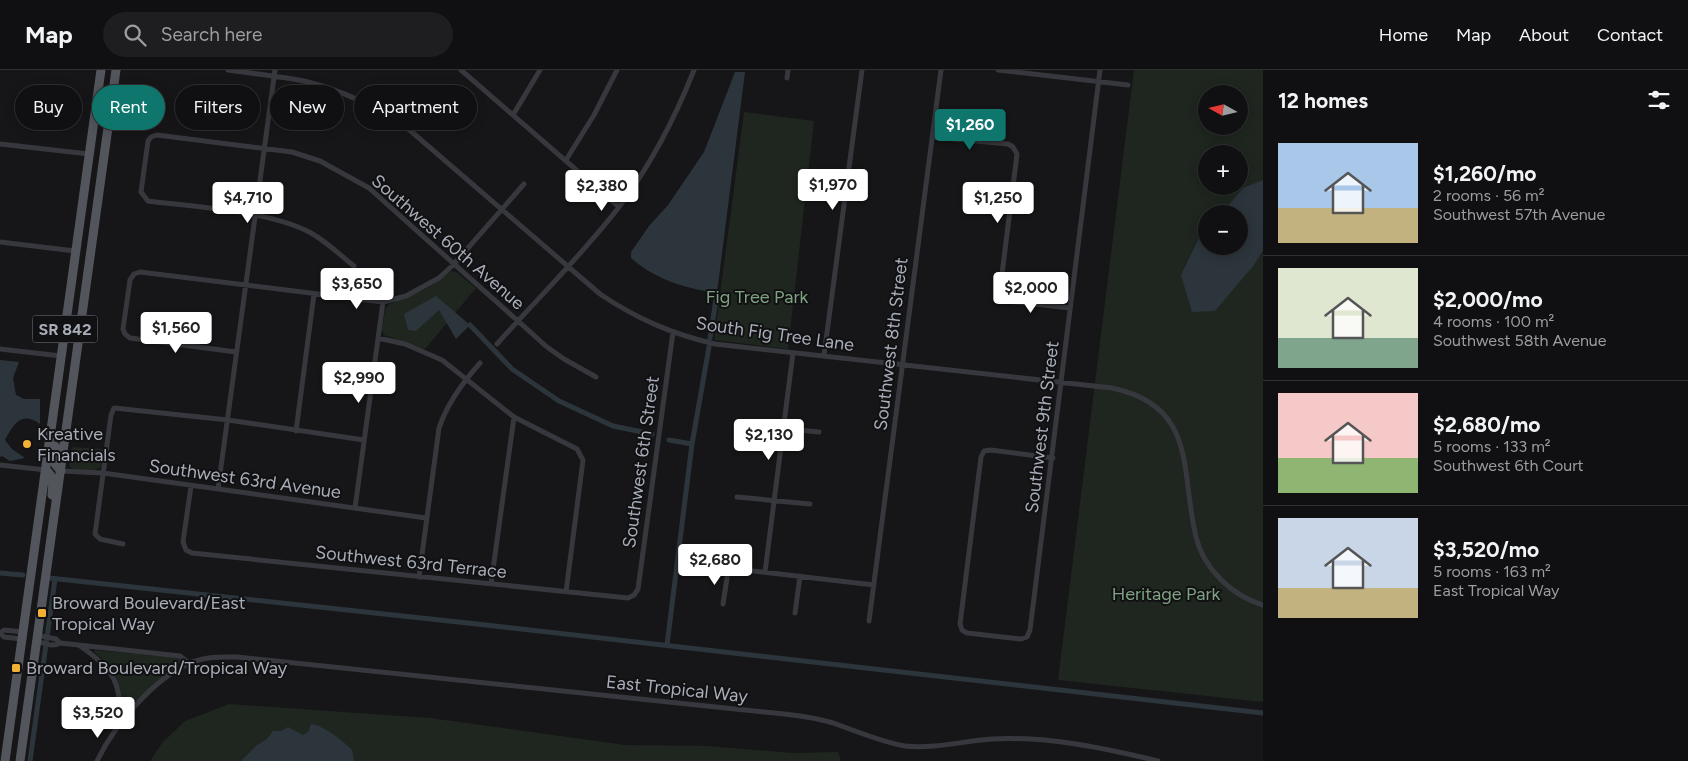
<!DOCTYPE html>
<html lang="en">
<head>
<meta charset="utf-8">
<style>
  :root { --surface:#101012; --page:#1e1e20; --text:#f1f3f6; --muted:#9c9d9f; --line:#303032; --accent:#0f766e }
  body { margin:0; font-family:Figtree,sans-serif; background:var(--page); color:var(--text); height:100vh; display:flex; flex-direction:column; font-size:19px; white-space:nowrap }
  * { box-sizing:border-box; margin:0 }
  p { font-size:16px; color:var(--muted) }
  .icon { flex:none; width:28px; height:28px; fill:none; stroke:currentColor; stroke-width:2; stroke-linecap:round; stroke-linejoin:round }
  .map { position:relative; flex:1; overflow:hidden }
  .details { display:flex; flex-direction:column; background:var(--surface); width:425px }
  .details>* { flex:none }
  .guide { position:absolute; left:15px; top:15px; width:475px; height:45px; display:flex; gap:10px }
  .needle { width:32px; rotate:278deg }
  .tools { position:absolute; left:1198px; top:15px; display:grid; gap:10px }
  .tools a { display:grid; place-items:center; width:50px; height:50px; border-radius:50%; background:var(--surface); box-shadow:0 2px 12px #0003,0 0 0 1px var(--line); font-size:25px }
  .price { position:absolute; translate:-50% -42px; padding:0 11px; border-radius:5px; background:#fff; color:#222; font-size:16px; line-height:32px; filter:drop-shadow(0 1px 2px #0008) }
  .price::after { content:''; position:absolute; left:50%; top:30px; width:15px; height:11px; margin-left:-8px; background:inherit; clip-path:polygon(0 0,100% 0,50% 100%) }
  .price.on { background:var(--accent); color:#fff }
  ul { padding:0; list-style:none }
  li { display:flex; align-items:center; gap:15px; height:125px; padding:0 15px }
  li+li { border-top:1px solid var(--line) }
  li span { display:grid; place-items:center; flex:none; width:140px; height:100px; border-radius:0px; color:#555 }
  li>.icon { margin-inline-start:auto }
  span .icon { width:60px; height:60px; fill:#fffc; stroke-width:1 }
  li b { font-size:21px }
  h2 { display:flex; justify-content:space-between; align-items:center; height:60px; padding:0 15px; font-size:21px }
  .chip { padding:0 18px; border-radius:22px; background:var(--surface); box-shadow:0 2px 12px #0003,0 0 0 1px var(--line); font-size:18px; line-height:45px }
  .chip.on { background:var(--accent); color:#fff }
  header { display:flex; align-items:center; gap:30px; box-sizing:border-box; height:70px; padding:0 25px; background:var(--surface); border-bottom:1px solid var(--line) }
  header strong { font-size:24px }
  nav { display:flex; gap:28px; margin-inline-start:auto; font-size:18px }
  .search { width:350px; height:45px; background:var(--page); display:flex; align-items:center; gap:12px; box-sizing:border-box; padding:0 18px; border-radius:28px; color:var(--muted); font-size:19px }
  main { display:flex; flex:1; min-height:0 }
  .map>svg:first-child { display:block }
  .green { fill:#1e261f; fill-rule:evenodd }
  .water { fill:#2c353c }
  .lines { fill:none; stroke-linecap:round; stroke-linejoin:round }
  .canal { stroke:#2c353c; stroke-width:5 }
  .street { stroke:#37383d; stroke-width:5 }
  .primary { stroke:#53555c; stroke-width:9 }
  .poi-dot { fill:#f2b134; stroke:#111113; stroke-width:2 }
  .labels { text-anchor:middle; stroke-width:4; stroke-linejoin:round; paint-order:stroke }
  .shield { fill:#111113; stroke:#7b7e86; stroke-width:1 }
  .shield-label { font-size:16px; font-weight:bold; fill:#a8adb8 }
  .street-label { font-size:18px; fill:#a8adb8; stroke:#111113 }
  .park-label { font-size:18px; fill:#7fa381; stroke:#111113 }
  .poi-label { font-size:18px; fill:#a8adb8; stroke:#111113; text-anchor:start }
</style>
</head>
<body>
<header>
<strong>Map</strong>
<div class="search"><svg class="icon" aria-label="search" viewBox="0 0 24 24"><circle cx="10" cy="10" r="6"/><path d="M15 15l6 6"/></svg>Search here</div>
<nav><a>Home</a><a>Map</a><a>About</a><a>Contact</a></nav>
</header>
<main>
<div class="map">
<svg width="1263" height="691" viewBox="0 0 1263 691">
  <rect width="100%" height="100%" fill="#161618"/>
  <!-- green -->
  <path class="green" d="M1134 0H1263V632L1058 610ZM1206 24H1239V56H1206ZM1206 84H1239V116H1206ZM1206 144H1239V176H1206Z
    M744 42 814 51 788 279 714 270Z
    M451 201 456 202 476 218 426 278 423 279 384 265 382 260 385 240 389 234 426 219Z
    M72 377 103 379 101 397C94 403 77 402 69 397Z
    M95 580 177 588 186 593 158 610 127 641C121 636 122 627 120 619 116 604 107 592 95 583Z
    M229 634 430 648 625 675 707 676 793 683 838 682 841 691H150L163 672 185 651Z"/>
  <!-- water -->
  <path class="water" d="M735 2H745L717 223C687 219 654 209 631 188V182L649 156 668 135 704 82Z
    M1263 110V180L1254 195 1215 241 1192 242 1181 205 1198 170 1206 160V176H1239V144H1221L1243 118Z
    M436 226 470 255 456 269 439 240 416 261 408 260 404 244Z
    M0 290 19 292 13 308 16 325 24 329H40V354C21 340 13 355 5 370L12 379 25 388 10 391 2 386 0 387Z
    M311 654C321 654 345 672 352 680L354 691H241L257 675 267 669 273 661H281L288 657 303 665 308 662Z"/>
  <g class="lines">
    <!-- canal -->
    <path class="canal" d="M470 255 512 299 559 331 613 356 652 364
      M710 268 717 223
      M669 370 692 374
      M0 503 23 505
      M49 508 477 554 1263 643
      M667 575 692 374 709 277
      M30 691 55 509"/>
    <!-- street -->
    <path class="street" d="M228 0C254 4 282 6 308 12 344 21 376 37 406 57L600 224C637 249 672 264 715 274L1112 318C1198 336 1180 401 1196 467 1204 499 1232 526 1263 535
      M461 0 619 137
      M998 0 1128 15
      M787 8 788 0
      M513 45 540 0
      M932 67 1008 74 1013 77 1017 84 1000 220 1001 226 1007 231 1070 238
      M0 74 89 84
      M566 90 594 45 617 0
      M0 172 75 181
      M354 196C340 185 327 172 311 163 271 141 195 137 148 131L141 122 148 71 151 67 157 65 292 82 320 91 369 118 547 277 564 289 596 307
      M378 268 405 274 442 290 514 347 577 379 583 390 566 522
      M497 274C538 228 582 185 619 137 650 96 675 48 694 0
      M0 279 61 286
      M236 282 130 268 125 264 123 259 130 210 134 204 140 202 383 232 406 226 439 208 454 194 524 114
      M824 285 862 0
      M746 355 819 362
      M296 361 314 224
      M1053 388 991 380 984 381 981 387 960 554 962 560 967 563 1021 569 1027 567 1030 560 1100 0
      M0 395 46 400
      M61 401 103 403 426 448
      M191 416 183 472 186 480 192 483 628 528 634 525 638 519 673 262
      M218 419 275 0
      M737 427 810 434
      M355 438 383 232
      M123 474 100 469 95 464 111 345 114 338 228 350 364 370
      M765 502 793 283
      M419 507 439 358C447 334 463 312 480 293
      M491 514 514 347
      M723 534 728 502 735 499 874 515
      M795 543 800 506
      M869 551 941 0
      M0 563 4 560 23 562
      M0 563 4 567 22 569
      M37 565 56 569 60 573
      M36 570C43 574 53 577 60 573L180 586 190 594
      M80 576C114 599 124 616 118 656
      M97 691C115 654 161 598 203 589 214 586 226 587 237 587L784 644C802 646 819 648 836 654 859 662 881 672 905 676 935 679 963 671 992 669 1048 666 1104 678 1158 691"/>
    <!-- primary -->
    <path class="primary" d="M55 376V394L61 401
      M46 400C54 406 53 416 52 425
      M5 691 101 0
      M20 691 116 0"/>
  </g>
  <!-- markers -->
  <g class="poi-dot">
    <circle cx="27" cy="374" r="5"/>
    <rect x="37" y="538" width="10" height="10" rx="2.5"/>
    <rect x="11" y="593" width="10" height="10" rx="2.5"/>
  </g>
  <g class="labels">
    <!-- shield labels -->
    <rect class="shield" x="32.5" y="245.5" width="65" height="27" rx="4"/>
    <g class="shield-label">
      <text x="65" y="265">SR 842</text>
    </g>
    <!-- street labels -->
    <g class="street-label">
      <text transform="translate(448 172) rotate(41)" y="6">Southwest 60th Avenue</text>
      <text transform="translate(775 264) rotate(8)" y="6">South Fig Tree Lane</text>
      <text transform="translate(891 274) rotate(-83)" y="6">Southwest 8th Street</text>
      <text transform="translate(1042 357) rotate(-83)" y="6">Southwest 9th Street</text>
      <text transform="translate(641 392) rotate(-82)" y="6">Southwest 6th Street</text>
      <text transform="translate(245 409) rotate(8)" y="6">Southwest 63rd Avenue</text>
      <text transform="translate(411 492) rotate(6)" y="6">Southwest 63rd Terrace</text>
      <text transform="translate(677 619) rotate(6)" y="6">East Tropical Way</text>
    </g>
    <!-- park labels -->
    <g class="park-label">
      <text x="757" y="233">Fig Tree Park</text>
      <text x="1166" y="530">Heritage Park</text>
    </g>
    <!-- poi labels -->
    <g class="poi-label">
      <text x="37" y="370">Kreative<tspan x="37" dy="21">Financials</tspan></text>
      <text x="52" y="539">Broward Boulevard/East<tspan x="52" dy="21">Tropical Way</tspan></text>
      <text x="26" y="604">Broward Boulevard/Tropical Way</text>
    </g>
  </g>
</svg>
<div class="tools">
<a><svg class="needle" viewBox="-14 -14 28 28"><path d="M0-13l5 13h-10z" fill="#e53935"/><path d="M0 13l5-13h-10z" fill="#9c9d9f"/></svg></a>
<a>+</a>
<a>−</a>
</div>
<b class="price on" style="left:970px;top:81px">$1,260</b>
<b class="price" style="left:833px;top:141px">$1,970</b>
<b class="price" style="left:602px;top:142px">$2,380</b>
<b class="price" style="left:248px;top:154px">$4,710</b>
<b class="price" style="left:998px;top:154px">$1,250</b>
<b class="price" style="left:357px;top:240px">$3,650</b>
<b class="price" style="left:1031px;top:244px">$2,000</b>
<b class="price" style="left:176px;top:284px">$1,560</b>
<b class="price" style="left:359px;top:334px">$2,990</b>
<b class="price" style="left:769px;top:391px">$2,130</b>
<b class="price" style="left:715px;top:516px">$2,680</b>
<b class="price" style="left:98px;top:669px">$3,520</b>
<div class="guide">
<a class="chip">Buy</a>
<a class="chip on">Rent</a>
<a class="chip">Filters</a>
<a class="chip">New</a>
<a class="chip">Apartment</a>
</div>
</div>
<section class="details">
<h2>12 homes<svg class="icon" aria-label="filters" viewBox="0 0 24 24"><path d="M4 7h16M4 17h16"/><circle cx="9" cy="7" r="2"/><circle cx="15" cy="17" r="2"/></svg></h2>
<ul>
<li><span style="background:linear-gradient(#a9c7e8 65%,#c2b280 0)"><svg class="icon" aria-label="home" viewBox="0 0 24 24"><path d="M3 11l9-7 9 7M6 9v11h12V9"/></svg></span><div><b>$1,260/mo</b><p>2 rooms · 56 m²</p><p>Southwest 57th Avenue</p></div></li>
<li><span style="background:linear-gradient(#dfe7d0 70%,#7fa58c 0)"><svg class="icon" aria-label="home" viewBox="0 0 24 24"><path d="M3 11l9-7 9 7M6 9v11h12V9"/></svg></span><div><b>$2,000/mo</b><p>4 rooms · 100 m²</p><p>Southwest 58th Avenue</p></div></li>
<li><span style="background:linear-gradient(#f6c9c9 65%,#8fb573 0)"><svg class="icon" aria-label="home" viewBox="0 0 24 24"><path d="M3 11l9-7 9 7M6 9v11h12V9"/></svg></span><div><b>$2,680/mo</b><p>5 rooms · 133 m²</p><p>Southwest 6th Court</p></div></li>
<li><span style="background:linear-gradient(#c9d6e8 70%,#c2b280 0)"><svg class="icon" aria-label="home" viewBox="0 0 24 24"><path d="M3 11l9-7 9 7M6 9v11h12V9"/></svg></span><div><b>$3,520/mo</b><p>5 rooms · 163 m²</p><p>East Tropical Way</p></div></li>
</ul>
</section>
</main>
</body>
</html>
